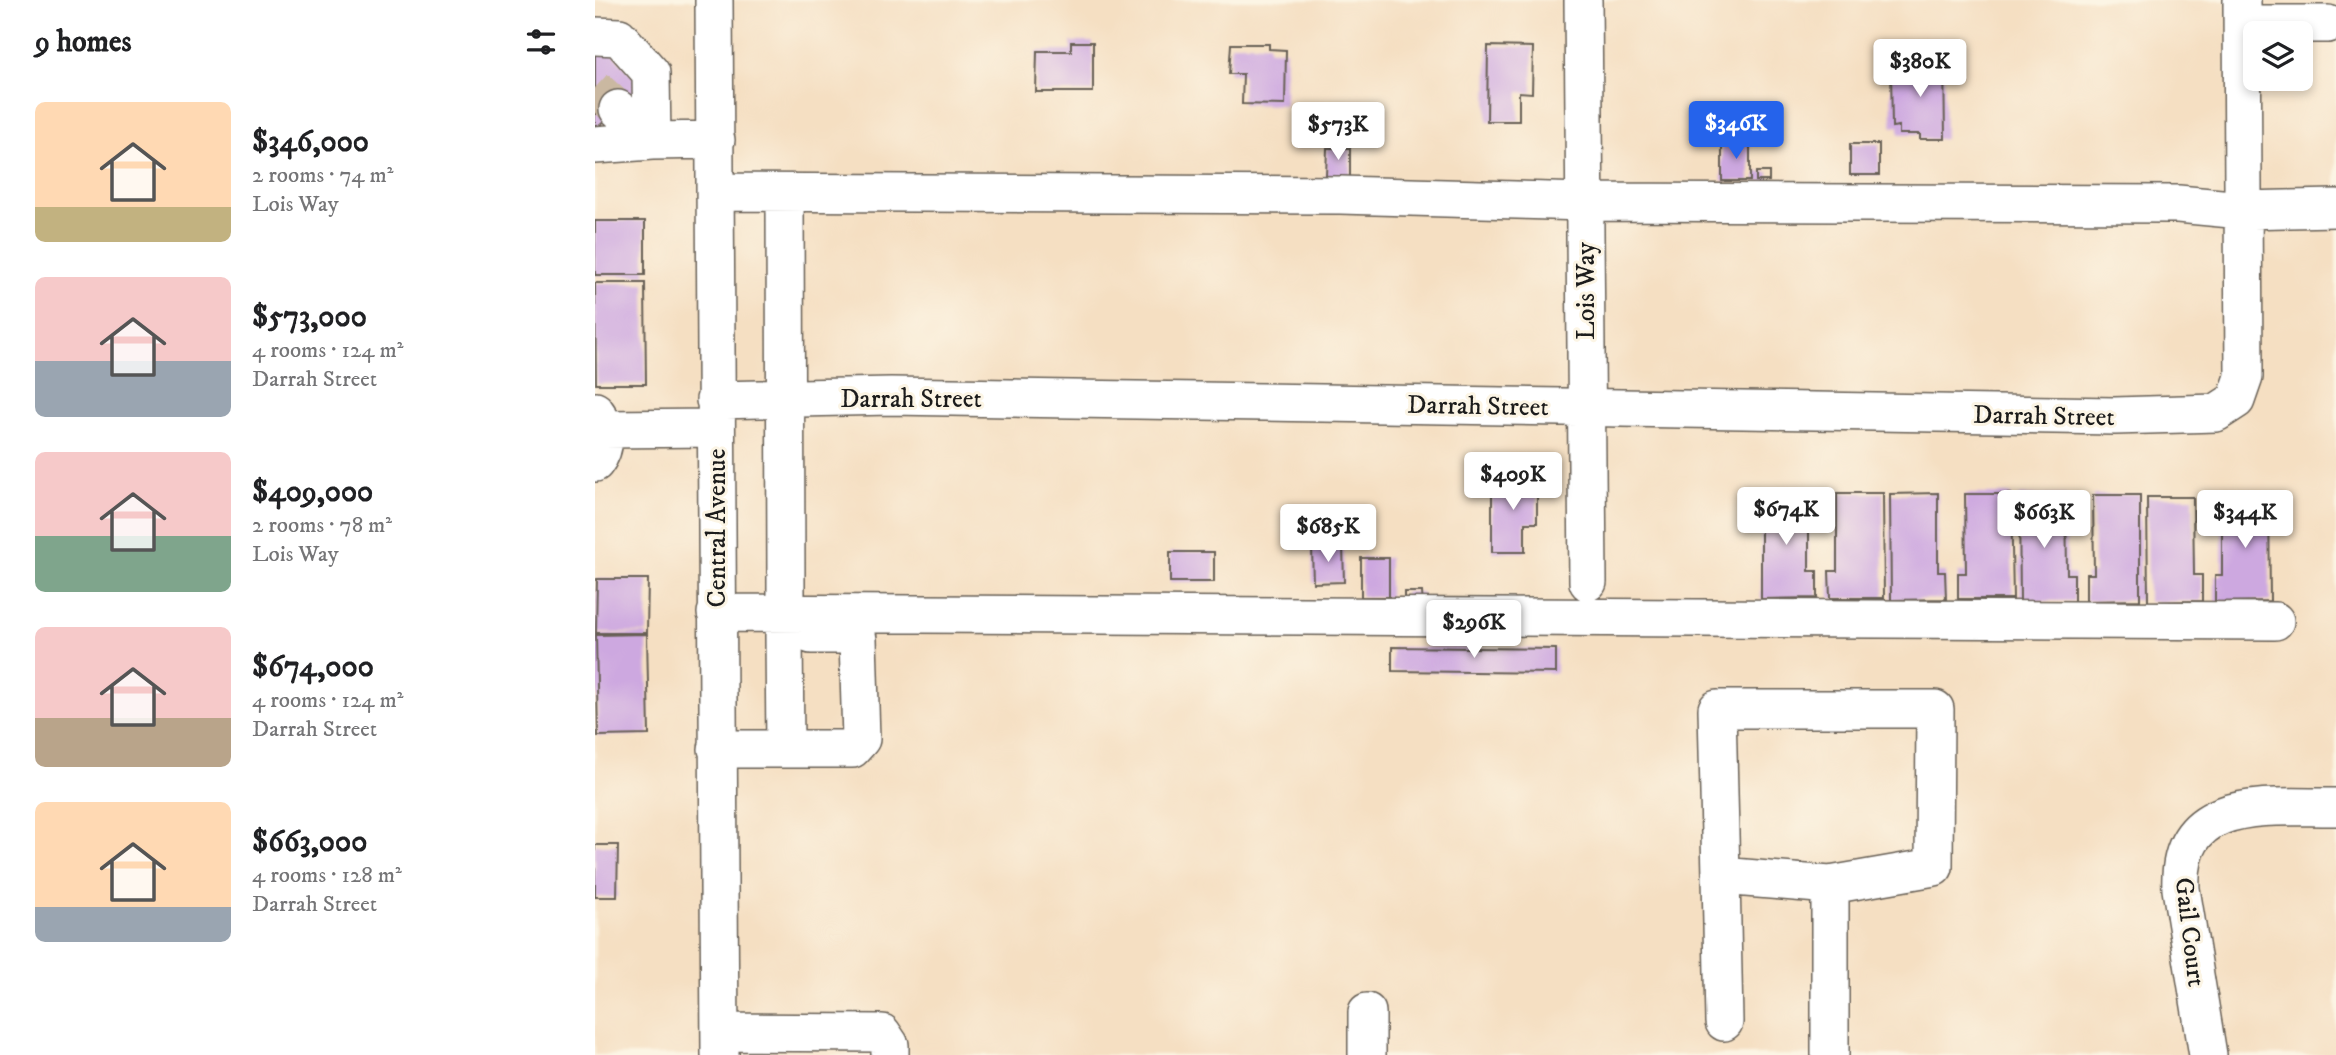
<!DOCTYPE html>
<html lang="en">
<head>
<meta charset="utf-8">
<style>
  :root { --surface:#fff; --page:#f6f6f6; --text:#202124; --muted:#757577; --accent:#2563eb }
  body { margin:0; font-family:"IM FELL DW Pica",serif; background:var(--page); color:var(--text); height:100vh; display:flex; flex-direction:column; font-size:26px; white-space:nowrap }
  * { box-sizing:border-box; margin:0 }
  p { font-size:23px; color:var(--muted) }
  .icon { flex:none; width:38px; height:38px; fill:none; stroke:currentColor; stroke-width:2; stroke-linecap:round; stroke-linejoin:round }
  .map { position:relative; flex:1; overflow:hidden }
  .sheet { display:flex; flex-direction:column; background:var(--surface); width:595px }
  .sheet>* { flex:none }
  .buttons { position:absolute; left:1648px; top:21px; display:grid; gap:14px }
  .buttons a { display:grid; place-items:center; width:70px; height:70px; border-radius:10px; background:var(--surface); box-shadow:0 4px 10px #0003; font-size:35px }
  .price { position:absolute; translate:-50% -60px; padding:0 16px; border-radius:7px; background:#fff; color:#222; font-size:23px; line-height:46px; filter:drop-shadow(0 2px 4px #0008) }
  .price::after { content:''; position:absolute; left:50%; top:42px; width:21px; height:16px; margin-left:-10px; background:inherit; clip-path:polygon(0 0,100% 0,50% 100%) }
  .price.on { background:var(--accent); color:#fff }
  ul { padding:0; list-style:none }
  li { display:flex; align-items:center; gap:21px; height:175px; padding:0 35px }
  li span { display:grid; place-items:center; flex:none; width:196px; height:140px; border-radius:10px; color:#555 }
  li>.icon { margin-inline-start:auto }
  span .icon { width:84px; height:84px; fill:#fffc; stroke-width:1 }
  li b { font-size:30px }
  h2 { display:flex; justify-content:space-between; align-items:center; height:84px; padding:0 35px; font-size:30px }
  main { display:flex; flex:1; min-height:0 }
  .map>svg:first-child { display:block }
  .building { fill:#cda8e0 }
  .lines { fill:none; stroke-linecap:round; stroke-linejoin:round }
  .minor-tunnel { stroke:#cab8a1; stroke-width:37; stroke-dasharray:37 18; stroke-linecap:butt }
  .minor-casing { stroke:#686056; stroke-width:40 }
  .minor { stroke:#fff; stroke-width:37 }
  .labels { text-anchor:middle; stroke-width:6; stroke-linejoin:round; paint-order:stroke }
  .street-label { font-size:26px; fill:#1c1c1c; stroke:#fcf5e5 }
</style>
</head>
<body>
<main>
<section class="sheet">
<h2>9 homes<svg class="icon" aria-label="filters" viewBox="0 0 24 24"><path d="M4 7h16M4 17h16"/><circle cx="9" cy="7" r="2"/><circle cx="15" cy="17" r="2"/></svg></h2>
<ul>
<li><span style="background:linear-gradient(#ffd9b3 75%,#c2b280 0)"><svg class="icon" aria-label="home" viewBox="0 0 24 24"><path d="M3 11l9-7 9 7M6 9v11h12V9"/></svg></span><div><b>$346,000</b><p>2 rooms · 74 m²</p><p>Lois Way</p></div></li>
<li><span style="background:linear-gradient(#f6c9c9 60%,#9aa5b1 0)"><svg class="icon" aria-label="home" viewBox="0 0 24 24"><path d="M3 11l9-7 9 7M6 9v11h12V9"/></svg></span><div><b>$573,000</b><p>4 rooms · 124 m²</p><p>Darrah Street</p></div></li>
<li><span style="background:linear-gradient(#f6c9c9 60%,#7fa58c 0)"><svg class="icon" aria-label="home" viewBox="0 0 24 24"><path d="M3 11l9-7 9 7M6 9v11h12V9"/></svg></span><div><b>$409,000</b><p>2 rooms · 78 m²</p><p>Lois Way</p></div></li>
<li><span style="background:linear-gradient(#f6c9c9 65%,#b9a48a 0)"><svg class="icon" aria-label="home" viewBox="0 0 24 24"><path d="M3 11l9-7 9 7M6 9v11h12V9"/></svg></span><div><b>$674,000</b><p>4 rooms · 124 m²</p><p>Darrah Street</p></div></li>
<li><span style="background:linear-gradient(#ffd9b3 75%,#9aa5b1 0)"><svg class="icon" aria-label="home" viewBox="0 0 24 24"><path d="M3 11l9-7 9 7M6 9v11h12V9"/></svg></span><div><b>$663,000</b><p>4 rooms · 128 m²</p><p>Darrah Street</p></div></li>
</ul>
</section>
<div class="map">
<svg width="1741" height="1055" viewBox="0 0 1741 1055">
  <rect width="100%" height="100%" fill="#fcf5e5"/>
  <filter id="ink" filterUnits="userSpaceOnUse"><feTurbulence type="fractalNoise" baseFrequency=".0143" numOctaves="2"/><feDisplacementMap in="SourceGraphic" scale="14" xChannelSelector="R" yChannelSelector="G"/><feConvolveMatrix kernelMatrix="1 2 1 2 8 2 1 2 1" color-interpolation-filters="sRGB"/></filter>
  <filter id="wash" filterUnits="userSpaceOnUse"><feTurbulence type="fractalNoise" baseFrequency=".00686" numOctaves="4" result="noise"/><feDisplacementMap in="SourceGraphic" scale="28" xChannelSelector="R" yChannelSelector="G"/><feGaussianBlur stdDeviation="1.57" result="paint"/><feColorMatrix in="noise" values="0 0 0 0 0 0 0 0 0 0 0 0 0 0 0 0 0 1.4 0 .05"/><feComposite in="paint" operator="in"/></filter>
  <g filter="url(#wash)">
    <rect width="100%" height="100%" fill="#f5dfc2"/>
    <g id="blocks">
      <!-- building -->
      <path class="building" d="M3 38 47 86 0 130V41Z
        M476 42H498V92H441L442 51H476Z
        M636 44H674V49L691 50 690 105 647 104 648 74H634Z
        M893 46 938 47 937 93 924 92V121H892Z
        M1316 59H1349L1350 139H1325V134H1304V126L1297 127 1296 69H1316Z
        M1127 141H1155V181H1127Z
        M1255 144H1284V175H1255Z
        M732 148H755V177L731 176Z
        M1161 172H1174V181H1161Z
        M0 221H50V275H0Z
        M0 283H50L51 384H1Z
        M897 478H942V523H930V552H897Z
        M1214 491V571H1222V598L1166 599V492Z
        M1242 493H1288L1289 598H1235L1234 571H1242Z
        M1343 493V572H1350L1351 599 1296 600 1295 494Z
        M1370 494H1416L1418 599H1363V573H1371Z
        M1471 495 1472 574H1479V601H1425L1424 496Z
        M1498 495H1545V600L1491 601V574H1499Z
        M1627 496H1674L1675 601 1620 602V575H1627Z
        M1552 497H1598L1599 575H1607V601L1553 602Z
        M748 546 749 582 718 583 717 547Z
        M575 552H619V582H575Z
        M766 558H794V597H766Z
        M2 579H53L52 633H1Z
        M809 592H827L828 606 809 607Z
        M52 634 54 735 3 736 1 635Z
        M797 647 961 649V673L797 671Z
        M0 845H23L22 897H0Z"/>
    </g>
  </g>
  <g filter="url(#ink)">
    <use href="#blocks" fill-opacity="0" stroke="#686056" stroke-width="2"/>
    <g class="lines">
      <!-- minor-tunnel -->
      <path class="minor-tunnel" d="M0 88 23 109"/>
      <defs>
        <path id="minor" d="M119 0 125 1055
          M988 0 993 582
          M1648 24H1733
          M0 36 24 37 56 73 57 141 0 145
          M23 109 57 141 121 140
          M121 192 745 195 989 202 1583 204 1647 210 1741 208
          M190 193 191 594
          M120 400 296 396 1520 416 1621 413 1641 400 1649 377 1647 0
          M0 411C12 426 12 448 0 463
          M9 429 120 428
          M121 613 1680 621
          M189 635 190 749
          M122 749H257L266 739 263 639 255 635H216
          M1126 876 1122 709H1340L1339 867 1235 885
          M772 1012V1055
          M1129 1022 1126 876 1235 885V1055
          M125 1032 287 1033 295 1045V1055
          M1613 1055 1586 889C1581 793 1676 808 1741 807"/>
      </defs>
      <!-- minor casing -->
      <use href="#minor" class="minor-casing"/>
      <!-- minor -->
      <use href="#minor" class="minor"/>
    </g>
  </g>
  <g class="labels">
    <!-- street labels -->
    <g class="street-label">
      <text transform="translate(990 291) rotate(-90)" y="9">Lois Way</text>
      <text x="316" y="407">Darrah Street</text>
      <text transform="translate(883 405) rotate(1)" y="9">Darrah Street</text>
      <text transform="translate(1449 415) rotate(1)" y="9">Darrah Street</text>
      <text transform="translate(121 528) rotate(-90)" y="9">Central Avenue</text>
      <text transform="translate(1596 932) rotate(83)" y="9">Gail Court</text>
    </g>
  </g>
</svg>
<div class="buttons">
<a><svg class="icon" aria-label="layers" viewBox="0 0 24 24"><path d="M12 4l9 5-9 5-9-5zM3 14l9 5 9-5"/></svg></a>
</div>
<b class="price" style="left:1325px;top:99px">$380K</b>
<b class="price on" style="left:1141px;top:161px">$346K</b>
<b class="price" style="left:743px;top:162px">$573K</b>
<b class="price" style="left:918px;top:512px">$409K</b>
<b class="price" style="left:1191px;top:547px">$674K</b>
<b class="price" style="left:1449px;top:550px">$663K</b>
<b class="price" style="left:1650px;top:550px">$344K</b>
<b class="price" style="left:733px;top:564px">$685K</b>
<b class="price" style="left:879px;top:660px">$296K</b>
</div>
</main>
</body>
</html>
